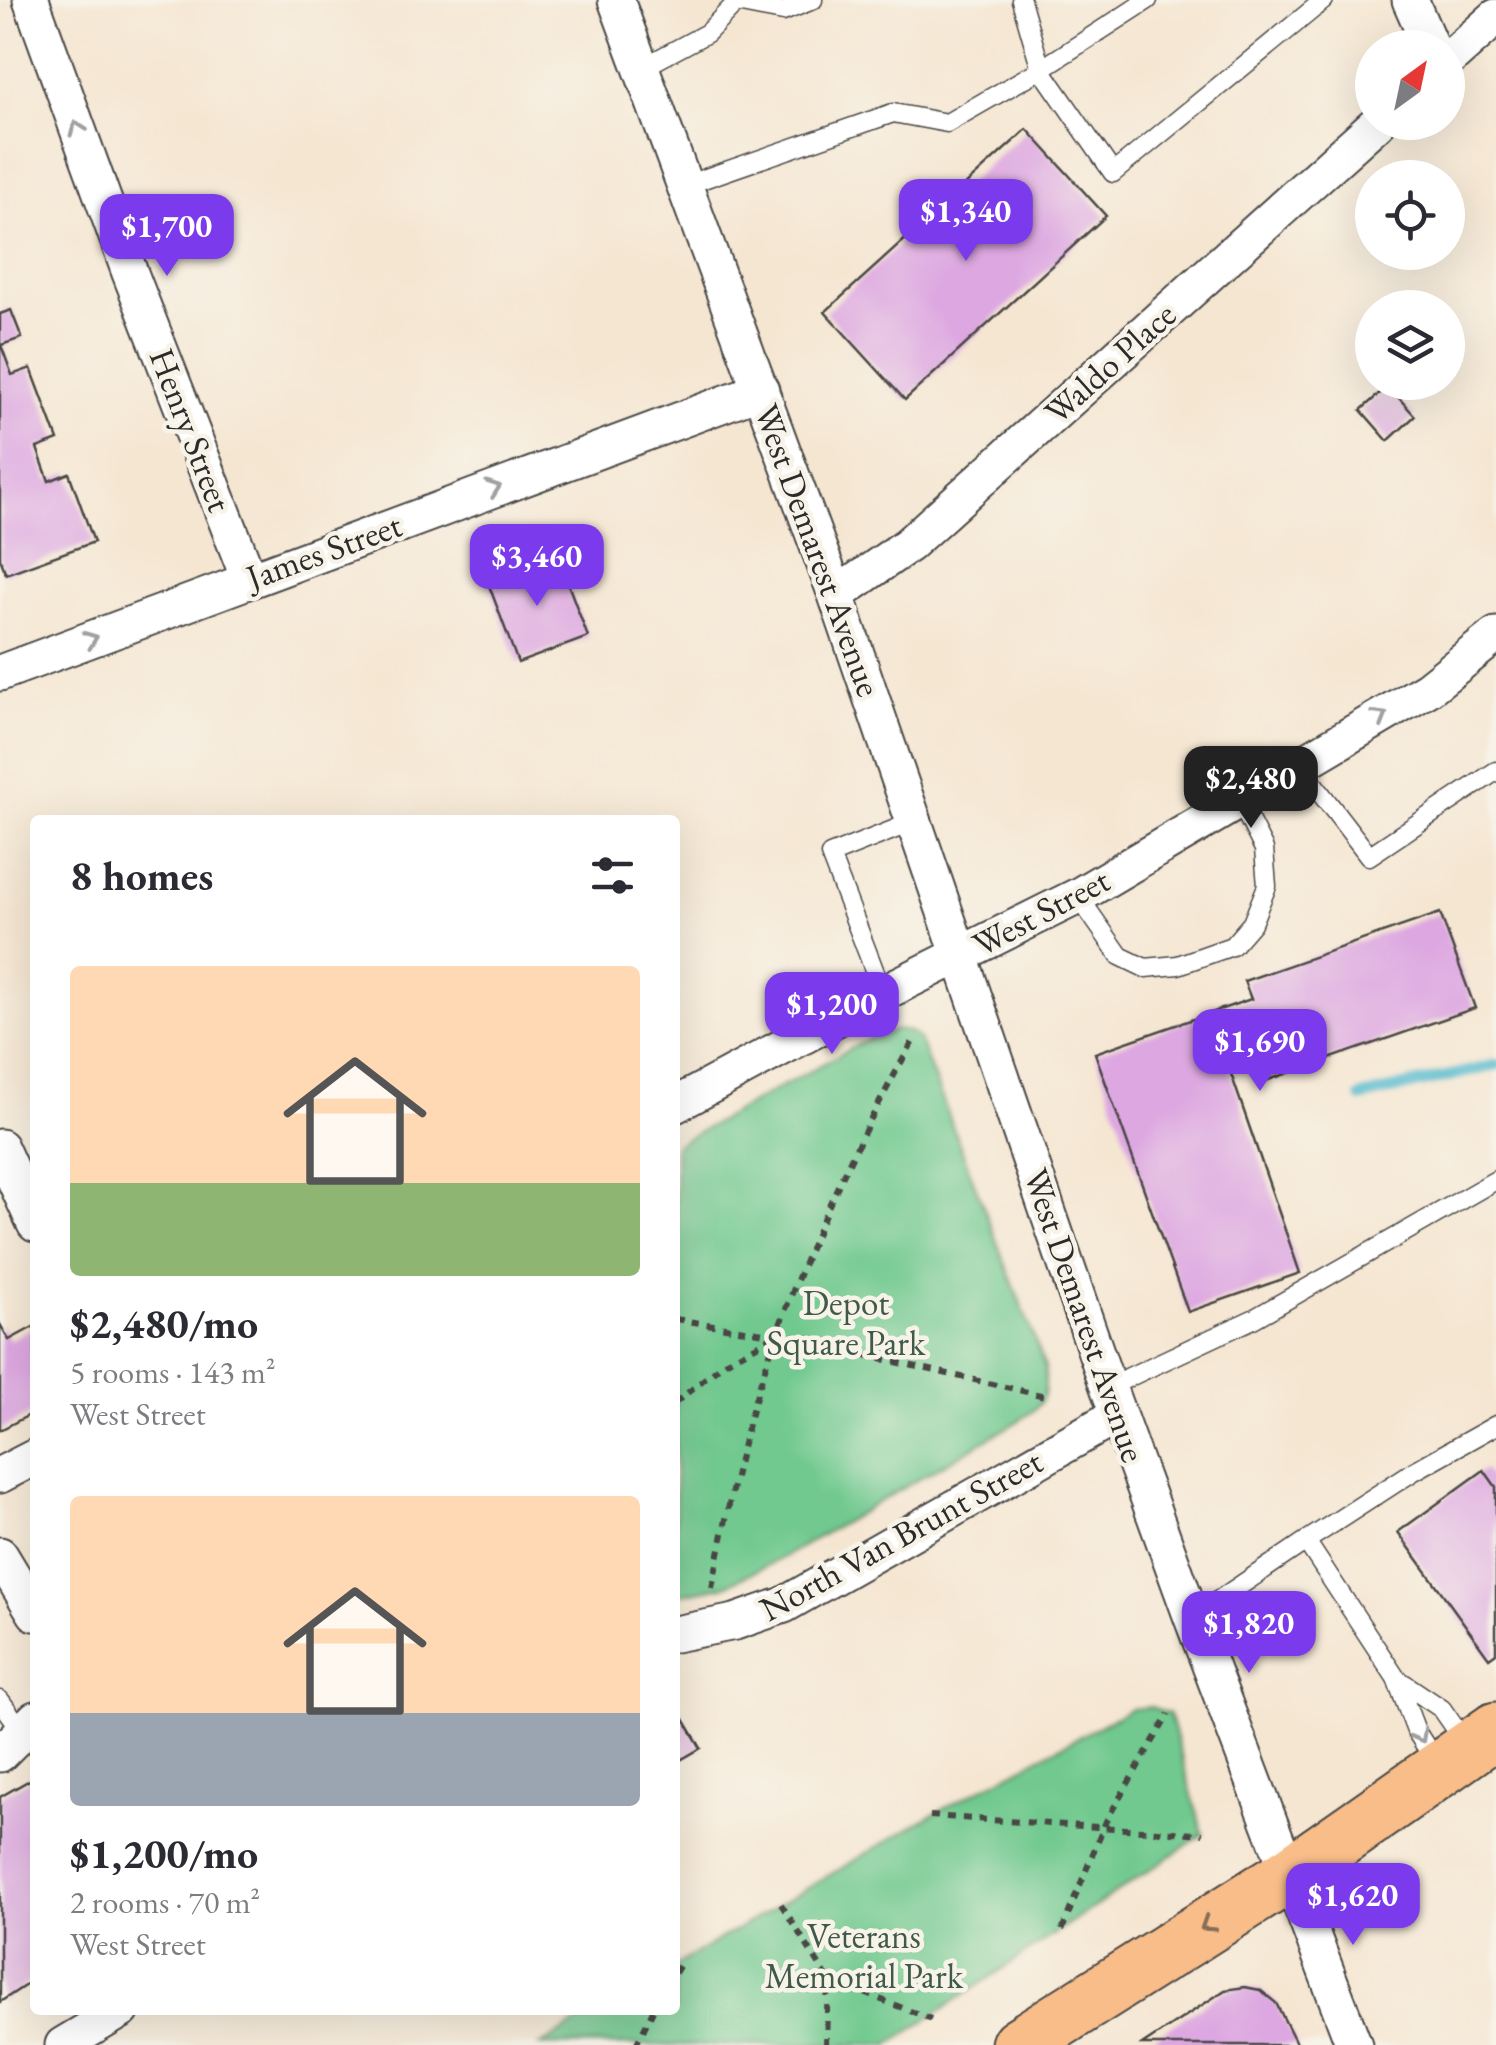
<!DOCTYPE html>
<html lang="en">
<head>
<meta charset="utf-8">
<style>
  :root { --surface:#fff; --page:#f2f2f3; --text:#2b2b33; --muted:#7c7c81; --accent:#7c3aed }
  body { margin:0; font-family:"EB Garamond",serif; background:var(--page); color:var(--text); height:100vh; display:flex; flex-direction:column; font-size:38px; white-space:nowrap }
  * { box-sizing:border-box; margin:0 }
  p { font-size:32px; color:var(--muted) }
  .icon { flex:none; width:55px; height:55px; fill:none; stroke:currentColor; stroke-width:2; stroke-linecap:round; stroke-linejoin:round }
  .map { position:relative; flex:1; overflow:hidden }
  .details { position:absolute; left:30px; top:815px; width:650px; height:1200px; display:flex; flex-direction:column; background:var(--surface); border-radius:10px; box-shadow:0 10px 40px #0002 }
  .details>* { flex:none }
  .needle { width:65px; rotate:33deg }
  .tools { position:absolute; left:1355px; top:30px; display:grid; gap:20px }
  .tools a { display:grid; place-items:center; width:110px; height:110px; border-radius:50%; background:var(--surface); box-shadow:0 10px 40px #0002; font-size:50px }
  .price { position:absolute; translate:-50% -85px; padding:0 22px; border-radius:20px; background:var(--accent); color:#fff; font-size:32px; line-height:65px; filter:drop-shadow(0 2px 5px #0008) }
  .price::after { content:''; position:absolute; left:50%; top:60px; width:30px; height:22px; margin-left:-15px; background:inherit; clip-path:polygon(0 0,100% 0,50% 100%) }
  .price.current { background:#222; color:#fff }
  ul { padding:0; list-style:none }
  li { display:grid; align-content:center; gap:20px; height:530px; padding:0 40px }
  li span { display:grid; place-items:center; height:310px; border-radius:10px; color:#555 }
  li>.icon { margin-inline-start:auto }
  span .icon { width:180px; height:180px; fill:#fffc; stroke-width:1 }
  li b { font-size:42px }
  h2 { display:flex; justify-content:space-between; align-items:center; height:120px; padding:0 40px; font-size:42px }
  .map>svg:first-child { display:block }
  .green { fill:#71c98f; stroke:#4e7a5d; stroke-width:2.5 }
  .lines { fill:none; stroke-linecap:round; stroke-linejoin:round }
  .stream { stroke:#50b9cd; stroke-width:12 }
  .building { fill:#dda7e1 }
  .lane-casing { stroke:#494744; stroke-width:21 }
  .street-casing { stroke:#494744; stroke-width:39 }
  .primary-casing { stroke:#494744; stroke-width:59 }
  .path { stroke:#494744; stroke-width:6; stroke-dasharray:8 8; stroke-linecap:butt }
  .lane { stroke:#fff; stroke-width:18 }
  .street { stroke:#fff; stroke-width:35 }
  .primary { stroke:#f8bd89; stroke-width:55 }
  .oneway { stroke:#a0a0a0 }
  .oneway2 { stroke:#876d55 }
  .labels { text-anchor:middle; stroke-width:9; stroke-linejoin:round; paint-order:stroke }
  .street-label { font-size:35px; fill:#2b2b2b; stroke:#f7f3e8 }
  .park-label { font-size:35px; fill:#405a49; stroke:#f7f3e8 }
</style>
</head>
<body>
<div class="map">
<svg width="1496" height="2045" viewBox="0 0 1496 2045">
  <rect width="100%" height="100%" fill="#f7f3e8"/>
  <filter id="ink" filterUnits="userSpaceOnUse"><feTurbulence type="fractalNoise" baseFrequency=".01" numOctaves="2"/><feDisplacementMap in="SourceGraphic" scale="20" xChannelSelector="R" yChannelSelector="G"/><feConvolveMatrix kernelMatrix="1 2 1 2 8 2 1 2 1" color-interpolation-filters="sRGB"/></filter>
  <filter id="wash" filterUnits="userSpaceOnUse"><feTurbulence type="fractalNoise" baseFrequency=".0048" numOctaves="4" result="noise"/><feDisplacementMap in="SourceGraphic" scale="40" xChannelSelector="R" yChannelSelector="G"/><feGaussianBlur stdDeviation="2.25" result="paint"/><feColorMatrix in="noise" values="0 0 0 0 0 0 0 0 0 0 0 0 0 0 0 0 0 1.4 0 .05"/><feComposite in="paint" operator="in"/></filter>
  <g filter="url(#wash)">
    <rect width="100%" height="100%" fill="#f5e6d2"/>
    <!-- green -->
    <path class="green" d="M896 1030 910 1032 919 1039 1045 1367C1045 1398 1047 1402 1020 1420L775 1562 723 1586 675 1595V1145L870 1038Z
      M1151 1707 1169 1714 1203 1834 889 2045H541L600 2010H675V1966L930 1816 1131 1709Z"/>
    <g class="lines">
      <!-- stream -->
      <path class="stream" d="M1361 1097 1496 1065"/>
    </g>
    <g id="blocks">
      <!-- building -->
      <path class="building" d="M1027 129 1106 216 905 400 825 312Z
        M11 310 22 338 1 345 12 375 31 368 58 440 37 448 49 481 69 473 94 542 6 574 0 558V314Z
        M1388 386 1415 416 1388 441 1361 410Z
        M557 555 588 637 518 663 487 580Z
        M1440 913 1475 1008 1263 1082 1255 1059 1229 1068 1300 1273 1188 1312 1095 1053 1251 999 1244 981Z
        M0 1324 9 1340 35 1326V1412L0 1430Z
        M1484 1470 1496 1487V1653L1489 1658 1398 1532Z
        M675 1704 701 1748 675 1763Z
        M35 1777V1979L0 2002V1797Z
        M1245 1987 1260 1990 1276 2003 1297 2045H1142L1225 1990Z"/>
    </g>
  </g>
  <g filter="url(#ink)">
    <use href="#blocks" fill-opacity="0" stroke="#494744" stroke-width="2.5"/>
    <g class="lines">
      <defs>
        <path id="lane" d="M1148 0 1041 69 1113 173 1324 0
          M736 3 783 12 813 0
          M640 69 707 33 736 3 735 0
          M683 186 893 113 947 123 1041 69 1021 0
          M1299 765 1369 856 1496 771
          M1078 896 1120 956 1145 968 1178 965 1232 946 1252 923 1267 886 1264 849 1239 800
          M883 993 830 855 913 822
          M1108 1387 1253 1319 1496 1180
          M1192 1618 1306 1541
          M1396 1678 1306 1541 1414 1471 1496 1425
          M0 1700 23 1732
          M1437 1764 1416 1731 1396 1678 1442 1709 1467 1745"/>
        <path id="street" d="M31 0 130 273 249 579
          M616 0 836 595 1108 1387 1192 1618 1354 2045
          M1410 0 1431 48
          M1448 60 1496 17
          M836 595 908 545 1378 122
          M0 673 761 390
          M675 1105 883 993 1078 896 1428 689 1496 635
          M0 1147 35 1224
          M0 1475 35 1457
          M0 1555 35 1613
          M675 1634 735 1622 784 1605 1118 1415
          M0 1754 35 1719
          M63 2045 122 2010"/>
        <path id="primary" d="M1019 2045 1290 1874 1496 1730"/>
      </defs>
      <!-- lane casing -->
      <use href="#lane" class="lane-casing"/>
      <!-- street casing -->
      <use href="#street" class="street-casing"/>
      <!-- primary casing -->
      <use href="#primary" class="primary-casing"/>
      <!-- path -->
      <path class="path" d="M675 1319 777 1335 1045 1396
        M675 1403 725 1362 776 1335
        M712 1588C726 1520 738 1453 759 1387 797 1266 852 1148 915 1038
        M930 1816 1203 1834
        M781 1904 828 1979 931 2019
        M1062 1930 1106 1821 1169 1714
        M675 1973 681 1963
        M636 2045 653 2010
        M826 2045 828 1979"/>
      <!-- lane -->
      <use href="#lane" class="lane"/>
      <!-- street -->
      <use href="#street" class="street"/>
      <!-- primary -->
      <use href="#primary" class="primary"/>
    </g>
    <!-- one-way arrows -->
    <defs><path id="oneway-chevron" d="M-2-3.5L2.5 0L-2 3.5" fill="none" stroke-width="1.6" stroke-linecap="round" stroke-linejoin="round" transform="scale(2.5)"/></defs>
    <g class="oneway">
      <use href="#oneway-chevron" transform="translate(77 128) rotate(-110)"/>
      <use href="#oneway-chevron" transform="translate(494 488) rotate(-20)"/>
      <use href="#oneway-chevron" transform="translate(91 639) rotate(-21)"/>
      <use href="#oneway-chevron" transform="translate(1381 717) rotate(-31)"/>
      <use href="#oneway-chevron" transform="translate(1420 1736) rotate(61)"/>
    </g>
    <use class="oneway2" href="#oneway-chevron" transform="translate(1207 1925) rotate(147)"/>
  </g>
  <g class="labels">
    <!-- street labels -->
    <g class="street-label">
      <text transform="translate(1110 363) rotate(-42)" y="12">Waldo Place</text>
      <text transform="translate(191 430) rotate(69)" y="12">Henry Street</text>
      <text transform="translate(818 550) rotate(70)" y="12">West Demarest Avenue</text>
      <text transform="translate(324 551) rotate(-20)" y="12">James Street</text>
      <text transform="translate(1041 912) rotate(-28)" y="12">West Street</text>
      <text transform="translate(1085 1315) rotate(71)" y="12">West Demarest Avenue</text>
      <text transform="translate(901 1535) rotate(-29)" y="12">North Van Brunt Street</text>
    </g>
    <!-- park labels -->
    <g class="park-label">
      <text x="846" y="1315">Depot<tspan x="846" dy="40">Square Park</tspan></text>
      <text x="864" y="1948">Veterans<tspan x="864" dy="40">Memorial Park</tspan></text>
    </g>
  </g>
</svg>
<div class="tools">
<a><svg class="needle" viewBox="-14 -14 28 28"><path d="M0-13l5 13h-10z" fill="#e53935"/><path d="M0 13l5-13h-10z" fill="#7c7c81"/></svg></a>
<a><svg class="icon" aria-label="locate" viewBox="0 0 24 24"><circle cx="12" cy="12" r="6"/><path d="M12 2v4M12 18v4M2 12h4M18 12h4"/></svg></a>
<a><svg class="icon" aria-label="layers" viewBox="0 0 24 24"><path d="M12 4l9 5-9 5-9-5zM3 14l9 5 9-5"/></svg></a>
</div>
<b class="price" style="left:966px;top:264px">$1,340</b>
<b class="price" style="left:167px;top:279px">$1,700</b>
<b class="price" style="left:537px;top:609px">$3,460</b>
<b class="price current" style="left:1251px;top:831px">$2,480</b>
<b class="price" style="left:832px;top:1057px">$1,200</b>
<b class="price" style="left:1260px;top:1094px">$1,690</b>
<b class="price" style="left:1249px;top:1676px">$1,820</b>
<b class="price" style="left:1353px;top:1948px">$1,620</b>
<section class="details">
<h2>8 homes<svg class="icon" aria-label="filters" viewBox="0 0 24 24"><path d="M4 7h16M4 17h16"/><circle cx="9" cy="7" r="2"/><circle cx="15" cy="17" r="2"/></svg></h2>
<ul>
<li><span style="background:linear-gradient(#ffd9b3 70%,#8fb573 0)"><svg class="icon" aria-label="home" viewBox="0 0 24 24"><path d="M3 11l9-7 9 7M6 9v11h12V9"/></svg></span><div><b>$2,480/mo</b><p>5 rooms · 143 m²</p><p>West Street</p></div></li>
<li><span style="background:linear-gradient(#ffd9b3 70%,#9aa5b1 0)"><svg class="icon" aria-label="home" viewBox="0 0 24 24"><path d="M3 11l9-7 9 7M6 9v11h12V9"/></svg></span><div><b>$1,200/mo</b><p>2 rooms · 70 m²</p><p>West Street</p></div></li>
</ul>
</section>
</div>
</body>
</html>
